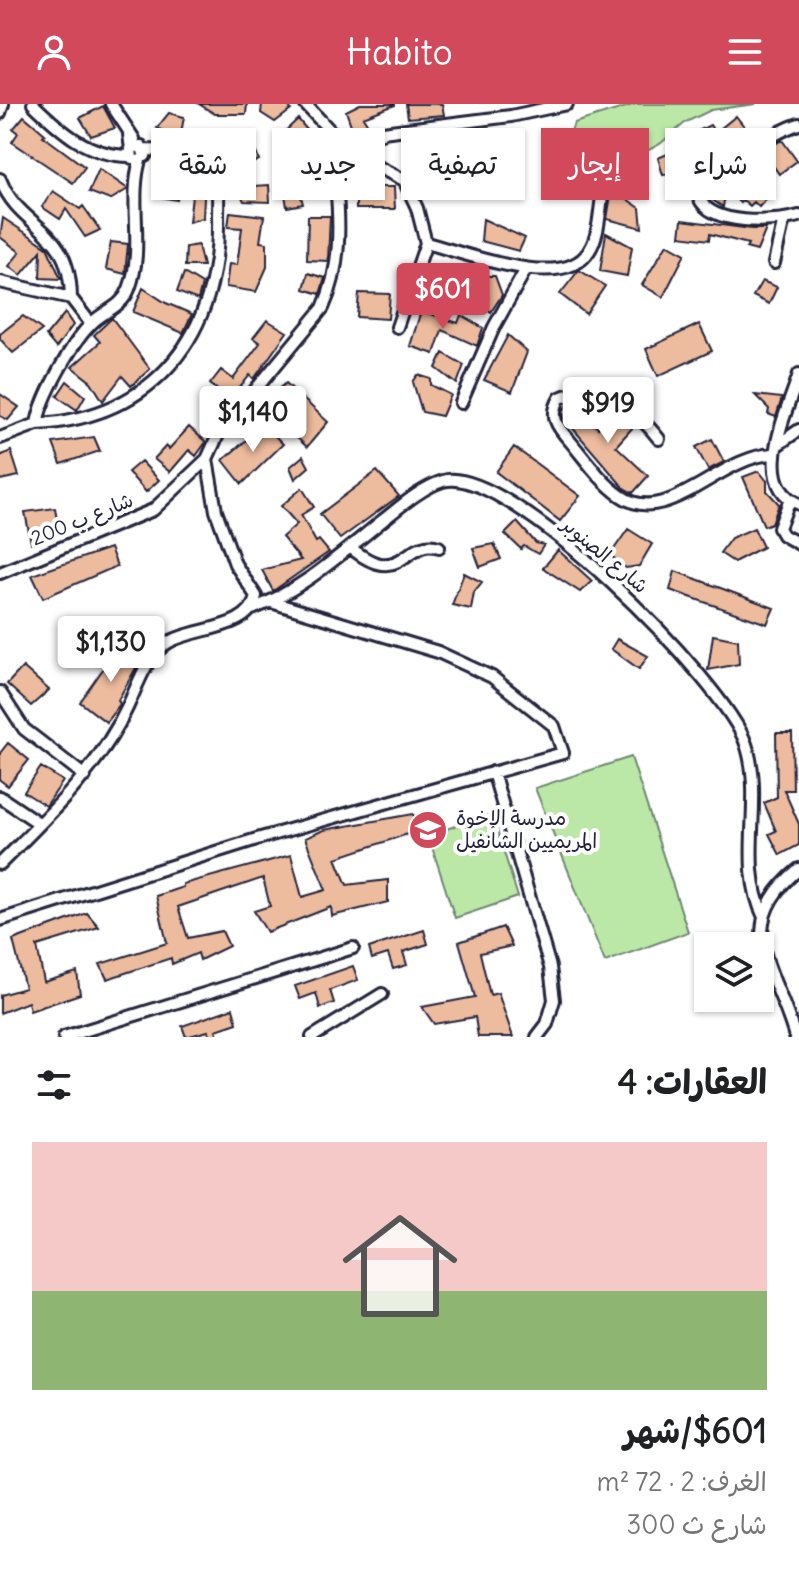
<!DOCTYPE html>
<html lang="ar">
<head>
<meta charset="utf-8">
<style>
  :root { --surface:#fff; --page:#f2f2f2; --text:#202124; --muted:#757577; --line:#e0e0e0; --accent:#d1495b }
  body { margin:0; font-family:Delius,"Playpen Sans Arabic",sans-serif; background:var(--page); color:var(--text); direction:rtl; height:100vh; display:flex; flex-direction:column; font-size:30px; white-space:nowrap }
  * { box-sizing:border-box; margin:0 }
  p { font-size:26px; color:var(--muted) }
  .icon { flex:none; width:44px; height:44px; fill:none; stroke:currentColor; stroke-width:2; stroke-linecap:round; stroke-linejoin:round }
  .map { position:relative; height:933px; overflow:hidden; direction:ltr }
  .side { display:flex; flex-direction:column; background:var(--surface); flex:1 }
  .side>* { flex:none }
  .banner { position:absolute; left:24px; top:24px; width:752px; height:72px; direction:rtl; display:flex; gap:16px }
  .fabs { position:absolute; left:694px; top:828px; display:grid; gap:16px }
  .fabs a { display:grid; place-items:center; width:80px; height:80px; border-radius:0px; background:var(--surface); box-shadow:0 2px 6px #0004; font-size:40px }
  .price { position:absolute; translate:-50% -68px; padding:0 18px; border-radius:8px; background:#fff; color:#222; font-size:26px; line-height:52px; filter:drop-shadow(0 2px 4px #0008) }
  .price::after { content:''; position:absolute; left:50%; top:48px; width:24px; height:18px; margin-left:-12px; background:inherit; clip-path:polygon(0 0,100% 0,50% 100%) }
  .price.active { background:var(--accent); color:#fff }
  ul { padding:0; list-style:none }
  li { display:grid; align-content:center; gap:16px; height:424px; padding:0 32px }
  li+li { border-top:2px solid var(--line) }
  li span { display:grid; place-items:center; height:248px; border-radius:0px; color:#555 }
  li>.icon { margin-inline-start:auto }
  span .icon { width:144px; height:144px; fill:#fffc; stroke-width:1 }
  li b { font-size:34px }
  h2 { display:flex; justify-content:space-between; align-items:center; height:96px; padding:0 32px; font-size:34px }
  .tag { padding:0 28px; border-radius:0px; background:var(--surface); box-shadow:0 2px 6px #0004; font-size:28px; line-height:72px }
  .tag.active { background:var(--accent); color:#fff }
  header { display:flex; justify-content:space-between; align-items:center; height:104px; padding:0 32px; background:var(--accent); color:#fff; font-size:36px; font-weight:600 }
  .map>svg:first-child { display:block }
  .green { fill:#bbe8a6; stroke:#6e8570; stroke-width:2 }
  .building { fill:#edbb9d; stroke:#22223b; stroke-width:2 }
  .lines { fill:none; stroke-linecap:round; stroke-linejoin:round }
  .minor-casing { stroke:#22223b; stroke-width:16 }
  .minor { stroke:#fff; stroke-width:10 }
  .labels { text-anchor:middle; stroke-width:8; stroke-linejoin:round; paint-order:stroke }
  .street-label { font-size:20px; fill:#22223b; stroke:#fff }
  .poi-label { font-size:20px; fill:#22223b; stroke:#fff; text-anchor:start }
</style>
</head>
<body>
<header><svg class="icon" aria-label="menu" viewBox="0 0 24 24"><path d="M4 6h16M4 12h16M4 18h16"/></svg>Habito<svg class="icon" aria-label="person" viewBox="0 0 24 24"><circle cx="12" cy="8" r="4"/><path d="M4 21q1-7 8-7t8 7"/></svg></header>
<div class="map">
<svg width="799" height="933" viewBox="0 0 799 933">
  <rect width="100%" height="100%" fill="#fff"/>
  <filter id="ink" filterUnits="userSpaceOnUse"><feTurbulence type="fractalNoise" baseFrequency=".0125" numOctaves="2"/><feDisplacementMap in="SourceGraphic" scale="16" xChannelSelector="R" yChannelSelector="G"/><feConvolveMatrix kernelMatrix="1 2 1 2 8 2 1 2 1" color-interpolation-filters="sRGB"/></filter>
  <g filter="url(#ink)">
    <!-- green -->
    <path class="green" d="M636 0H756L711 6 686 18 660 40 621 61 576 66 563 49 574 19Z
      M631 653 688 828 605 858 535 684Z
      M492 710 518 793 455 814 428 731Z"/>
    <!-- building -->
    <path class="building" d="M199 0H247L246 10H215Z
      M262 0H288L291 6 275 18 261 9Z
      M360 0H395V1L363 13 368 21 352 24 346 7Z
      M406 0H442L444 11 408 14Z
      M103 2 115 24 91 32 80 14Z
      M169 9 184 13 180 35 157 24Z
      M24 12 45 30 43 32 85 63 73 79 12 38 18 29 13 25Z
      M736 12 750 30 685 70 671 74 669 70 663 71 658 54 679 45 676 40 688 32 710 21 715 29Z
      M298 15 312 32 288 45 278 34Z
      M214 26 218 39 200 45 191 34Z
      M495 30 499 53 479 56 478 45 473 44 470 34Z
      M782 36 797 57 779 70 763 47Z
      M252 39 259 56 240 65 231 54Z
      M453 44 452 60 440 61 450 63 449 92 421 90 411 73 422 72 407 50Z
      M320 57 326 88 301 92 303 100 287 103 282 71 304 68 303 60Z
      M99 65 128 85 110 96 89 88Z
      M468 67 506 75 504 84 467 83Z
      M755 68 762 76 759 80 767 94 759 103 754 98 750 102 743 96 740 99 732 91Z
      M162 70 182 71 177 96 160 93Z
      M205 74 203 114 189 118 194 75Z
      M269 81 270 98 244 97 237 83Z
      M356 83H394L395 105H356Z
      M716 83 725 90 723 103 708 93Z
      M612 85 640 104 642 124 607 115Z
      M53 87 80 105 83 102 100 126 85 133 66 105 60 115 42 103Z
      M230 108 264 112 260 138 267 139V163L256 188 226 183 229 160 237 161 242 124 228 123Z
      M308 112H330L328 157 307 156Z
      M3 114 47 143 61 175 40 174 41 147 21 171 9 162 20 148 0 133Z
      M483 115 525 134 519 147 481 137Z
      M682 116 752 125H766L757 147 746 144 748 140 710 130 709 136 680 132Z
      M606 129 632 143 627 172 600 167Z
      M111 138 128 140 125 170 106 165Z
      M667 140 685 150 663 193 642 181Z
      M198 141 203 162H185L186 143Z
      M579 166 605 182 586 210 560 190Z
      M184 169 202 180 198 196 177 188Z
      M308 169 325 174 320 190 304 185Z
      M484 172H495L502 191 491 208 484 203 478 185 487 182Z
      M762 177 777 183 769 200 753 192Z
      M143 184 166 199 192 210 183 229 133 208Z
      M359 189 390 190 388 215 357 213Z
      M421 207 458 219 461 211 483 224 477 242 442 226 434 250 410 242Z
      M65 209 73 221 56 244 46 232Z
      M23 212 42 226 13 249 0 235V230Z
      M112 214 150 265 131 282 122 272 103 297 91 278 72 263 100 238 94 231Z
      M267 216 287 228 254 275 250 271 230 296 210 280 221 266 233 275 260 239 253 234Z
      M699 220 712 247 658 272 646 245Z
      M508 231 527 248 512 288 484 276Z
      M443 249 464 261 457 280 436 264Z
      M418 271 431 275V281L451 291 442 312 422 308 413 278Z
      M67 277 85 292 77 306 57 292Z
      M286 279 328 318 307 343 294 331 297 328 263 300Z
      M0 290 19 303 8 316 0 312Z
      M755 291 782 294 776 313 768 310 769 305Z
      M569 299 598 324 614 306 634 322 616 342 648 372 633 389 624 384 564 314 563 307Z
      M264 321 283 340 242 380 223 356Z
      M189 323 206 338 196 352 189 346 170 368 154 355 166 342 169 345Z
      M94 333 100 347 61 360 53 339Z
      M712 335 724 358 708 366 696 343Z
      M514 343 580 392 560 417 496 368Z
      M11 347 19 372 0 376V352Z
      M303 352 309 363 295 375 290 363Z
      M141 357 159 376 146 388 128 368Z
      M377 367 399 392 340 435 320 410Z
      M759 367 767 377V387L779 400 772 419 764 422 743 373Z
      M302 384 314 403 301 411 316 438 319 436 329 448 273 487 262 466 301 456 282 433 297 420 281 402Z
      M55 404 59 429 31 439 25 408Z
      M517 418 536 439 544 441 538 450 524 442 521 445 505 430Z
      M754 424 763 443 734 458 720 449 731 434Z
      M628 425 652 440 639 462 626 464 610 451Z
      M494 440 501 455 480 463 473 444Z
      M110 444 117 462 43 494 32 471Z
      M558 446 592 477 580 488 543 464Z
      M675 467 774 504 767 520 670 486Z
      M464 469 482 478 474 488 471 505 452 501Z
      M713 531 738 536 739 560 708 566Z
      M617 535 648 552 639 565 611 545Z
      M119 542 141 555 118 596 120 600 106 618 80 598Z
      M23 563 49 586 31 602 7 580Z
      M776 629H792L793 686H784L799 720V741L780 751 769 730 776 727 764 699 777 693Z
      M8 639 29 656 8 682 0 676V649Z
      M41 663 63 677 46 702 24 688Z
      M413 710 420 726 336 754 347 781 388 776V798L332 812 331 803 267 828 254 807 270 802 263 774 178 803 188 834 222 827 229 842 200 856 198 849 172 860 171 854 107 875 100 860 167 839 156 792 183 783V780L291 751 302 793 326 786 305 734 324 726Z
      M87 809 99 823 37 842 44 878 77 868 80 890 30 907 28 898 0 909V891L25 884 13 836Z
      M503 823 512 842 480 849 490 891 498 889 513 933H478L475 913 434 920 422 903 475 893 459 838Z
      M424 826 428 840 403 848 407 861 393 865 388 850 372 855 369 844Z
      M353 862 358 876 330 886 334 899 320 904 316 889 300 895 295 882Z
      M233 904 237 919 216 926 219 933H210L208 927 186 933 182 922Z"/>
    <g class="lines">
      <defs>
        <path id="minor" d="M33 0C62 28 88 52 130 52
          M111 0 134 35
          M305 0 336 33
          M0 9 3 0
          M799 20C777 26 701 73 699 94 712 122 773 119 799 112
          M129 30 132 54
          M330 40a8 8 0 1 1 16 0a8 8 0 1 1-16 0Z
          M342 33 511 12 567 0
          M346 42 381 30
          M132 43 141 42 145 52
          M344 46 404 76 417 104 426 139 397 223
          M140 56C128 98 145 144 129 185 122 203 106 206 93 218 73 236 41 294 37 320 155 314 221 229 218 113 218 94 221 70 204 56 190 45 162 47 145 46
          M335 70 341 48
          M0 75C21 128 70 120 71 194
          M426 139C463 148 564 189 589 147 599 132 599 111 602 93
          M774 159 784 115
          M0 178 71 194 91 220
          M799 270C788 307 750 379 799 400
          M461 299 494 223 526 165
          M0 334 37 320
          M659 335C638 309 625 297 592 292 580 290 571 288 560 294 549 312 557 323 570 337 585 355 601 378 621 392 668 425 719 351 775 350
          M779 340 799 326
          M790 395 779 424 783 431 799 440
          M350 443C402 487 405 432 439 443
          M0 469 153 406 207 355
          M252 505C301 487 342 449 382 417 400 403 421 384 443 377 506 357 726 579 746 640 765 696 737 758 764 813
          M0 588 24 625 85 672
          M493 668 550 863 554 896 547 920 537 933
          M0 693 40 720
          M0 760C48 712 98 666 127 604 138 581 146 551 169 538 195 523 251 526 256 492L235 460 216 407 207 355 218 331 323 204C341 165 340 121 336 79 335 65 326 58 331 43
          M0 816 257 735 563 649 554 622 492 573 438 548 271 498
          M64 933 353 844
          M312 933 382 890
          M795 933C777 867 729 822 799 765"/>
      </defs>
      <!-- minor casing -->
      <use href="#minor" class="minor-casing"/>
      <!-- minor -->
      <use href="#minor" class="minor"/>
    </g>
  </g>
  <!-- icons -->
  <defs>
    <symbol id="university-disc" viewBox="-11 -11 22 22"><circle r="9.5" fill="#d1495b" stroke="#fff"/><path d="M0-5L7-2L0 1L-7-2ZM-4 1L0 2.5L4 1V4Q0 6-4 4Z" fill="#fff"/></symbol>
  </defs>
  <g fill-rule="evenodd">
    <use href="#university-disc" x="406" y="704" width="44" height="44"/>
  </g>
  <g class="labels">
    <!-- street labels -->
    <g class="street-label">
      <text transform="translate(82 415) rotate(-22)" y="7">شارع ب 200</text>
      <text transform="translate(605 451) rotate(40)" y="7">شارع الصنوبر</text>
    </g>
    <!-- poi labels -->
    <g class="poi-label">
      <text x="456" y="721">مدرسة الإخوة<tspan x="456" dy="23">المريميين الشانفيل</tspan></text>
    </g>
  </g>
</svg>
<div class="fabs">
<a><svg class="icon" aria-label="layers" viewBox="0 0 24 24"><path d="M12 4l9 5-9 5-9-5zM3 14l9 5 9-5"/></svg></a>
</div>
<b class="price active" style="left:443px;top:227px">$601</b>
<b class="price" style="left:608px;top:341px">$919</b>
<b class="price" style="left:253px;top:350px">$1,140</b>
<b class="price" style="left:111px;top:580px">$1,130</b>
<div class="banner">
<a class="tag">شراء</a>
<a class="tag active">إيجار</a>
<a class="tag">تصفية</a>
<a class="tag">جديد</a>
<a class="tag">شقة</a>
</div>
</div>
<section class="side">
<h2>العقارات: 4<svg class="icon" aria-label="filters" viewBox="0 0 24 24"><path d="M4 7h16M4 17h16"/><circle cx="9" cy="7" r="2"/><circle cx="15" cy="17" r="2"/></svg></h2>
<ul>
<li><span style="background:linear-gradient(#f6c9c9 60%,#8fb573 0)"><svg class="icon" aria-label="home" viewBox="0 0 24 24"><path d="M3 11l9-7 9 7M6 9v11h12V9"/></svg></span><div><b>$601/شهر</b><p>الغرف: 2 · 72 m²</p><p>شارع ث 300</p></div></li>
</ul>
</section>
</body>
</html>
